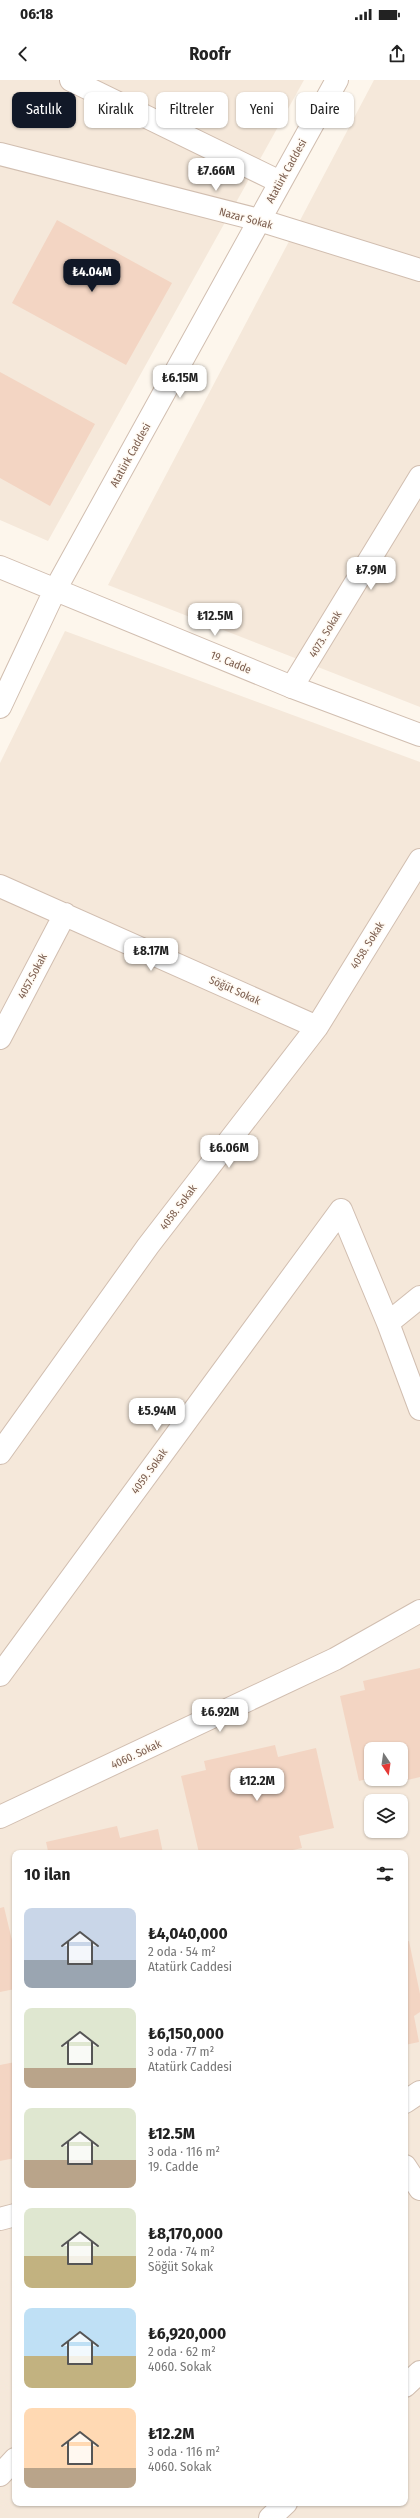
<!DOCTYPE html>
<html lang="tr">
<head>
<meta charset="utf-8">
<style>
  :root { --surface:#fff; --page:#f2f2f2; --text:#222; --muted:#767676; --accent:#111827 }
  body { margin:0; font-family:"Fira Sans Condensed",sans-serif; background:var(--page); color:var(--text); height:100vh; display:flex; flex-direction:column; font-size:15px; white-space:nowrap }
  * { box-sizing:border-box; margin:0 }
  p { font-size:13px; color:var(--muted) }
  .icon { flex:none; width:22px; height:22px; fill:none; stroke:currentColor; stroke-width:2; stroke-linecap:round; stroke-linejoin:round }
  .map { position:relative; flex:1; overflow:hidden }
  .panel { position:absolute; left:12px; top:1770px; width:396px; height:656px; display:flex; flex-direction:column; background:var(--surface); border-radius:8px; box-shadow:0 1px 3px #0004 }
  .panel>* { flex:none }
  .hud { position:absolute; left:12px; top:12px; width:396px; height:36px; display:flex; gap:8px }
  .needle { width:26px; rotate:167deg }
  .tools { position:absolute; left:364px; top:1662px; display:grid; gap:8px }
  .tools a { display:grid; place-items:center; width:44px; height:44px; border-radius:8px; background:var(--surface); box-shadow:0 1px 3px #0004; font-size:20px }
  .price { position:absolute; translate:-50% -34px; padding:0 9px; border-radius:8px; background:#fff; color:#222; font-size:13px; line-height:26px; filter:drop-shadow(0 1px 2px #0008) }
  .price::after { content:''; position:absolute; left:50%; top:24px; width:12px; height:9px; margin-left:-6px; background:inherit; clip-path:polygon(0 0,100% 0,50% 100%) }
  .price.current { background:var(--accent); color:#fff }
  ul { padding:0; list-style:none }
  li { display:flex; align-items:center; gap:12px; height:100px; padding:0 12px }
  li span { display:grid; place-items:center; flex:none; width:112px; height:80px; border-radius:8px; color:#555 }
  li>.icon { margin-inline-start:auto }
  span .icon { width:48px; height:48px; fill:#fffc; stroke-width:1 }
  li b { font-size:17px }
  h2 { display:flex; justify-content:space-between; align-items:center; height:48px; padding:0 12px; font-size:17px }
  .pill { padding:0 14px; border-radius:8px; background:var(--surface); box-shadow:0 1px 3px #0004; font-size:14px; line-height:36px }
  .pill.current { background:var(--accent); color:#fff }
  .status { display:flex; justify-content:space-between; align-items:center; height:28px; padding:0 20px; background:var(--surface); direction:ltr }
  .status svg { height:11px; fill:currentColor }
  header { display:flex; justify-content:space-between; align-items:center; height:52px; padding:0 12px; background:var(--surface); font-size:18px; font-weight:700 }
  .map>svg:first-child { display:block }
  .residential { fill:#f5e8da; fill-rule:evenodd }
  .building { fill:#f3d5c3 }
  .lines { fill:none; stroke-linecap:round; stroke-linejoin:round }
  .minor-casing { stroke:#d1beb0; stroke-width:24 }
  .tertiary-casing { stroke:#d1beb0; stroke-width:24 }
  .minor { stroke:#fff; stroke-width:22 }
  .tertiary { stroke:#fff; stroke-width:22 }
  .labels { text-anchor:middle; stroke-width:3; stroke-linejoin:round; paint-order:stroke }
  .street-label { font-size:11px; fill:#7a5c4d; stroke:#fffaf3 }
</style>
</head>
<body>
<div class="status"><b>06:18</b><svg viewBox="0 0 49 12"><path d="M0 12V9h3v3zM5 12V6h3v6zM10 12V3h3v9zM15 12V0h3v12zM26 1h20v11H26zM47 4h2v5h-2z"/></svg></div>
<header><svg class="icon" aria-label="back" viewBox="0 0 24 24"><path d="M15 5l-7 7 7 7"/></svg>Roofr<svg class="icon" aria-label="share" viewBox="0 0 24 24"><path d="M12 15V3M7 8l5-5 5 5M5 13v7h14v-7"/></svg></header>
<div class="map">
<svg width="420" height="2438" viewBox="0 0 420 2438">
  <rect width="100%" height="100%" fill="#fdf6ec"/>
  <!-- residential -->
  <path class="residential" d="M0 0H304L48 461 0 440Z
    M374 0H420V627L108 505Z
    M65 551 420 682V2438H0V683ZM371 1669H401V1699H371ZM371 1721H401V1751H371ZM15 1773H405V2423H15Z"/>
  <!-- building -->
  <path class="building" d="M57 140 172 203 126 285 12 223Z
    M0 292 95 344 50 426 0 398Z
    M420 1588V1697L391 1704 388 1699H401V1669H371V1698L359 1701 340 1616 365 1610 363 1601Z
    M275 1665 278 1677 316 1668 334 1748 299 1756 302 1768 279 1773H199L181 1696 206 1690 204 1681Z
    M117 1746 120 1758 158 1749 163 1773H42L48 1771 46 1762Z
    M4 1827 15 1873V1909L0 1912V1828Z
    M409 1861 420 1914V1932L414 1936 419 1962 405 1965V1862Z
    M15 1982V2078L0 2081V1985Z"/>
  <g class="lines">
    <defs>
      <path id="minor" d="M71 0 280 102
        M0 74 259 140 420 190
        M292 607 420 397
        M0 806 317 947
        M0 958 65 834
        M341 1130 388 1243 420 1329
        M388 1243 420 1217
        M0 1373 148 1166 317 947 420 780
        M0 1595 341 1130
        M0 1737 335 1579 420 1531
        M405 2022 420 2012
        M405 2086 420 2109
        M0 2139 15 2135
        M405 2306 420 2292
        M0 2395 15 2379
        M270 2438 286 2423"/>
      <path id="tertiary" d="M0 487 292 607 420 655
        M0 627 55 510 337 0"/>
    </defs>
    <!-- minor casing -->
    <use href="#minor" class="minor-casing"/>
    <!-- tertiary casing -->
    <use href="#tertiary" class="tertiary-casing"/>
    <!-- minor -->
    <use href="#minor" class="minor"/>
    <!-- tertiary -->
    <use href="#tertiary" class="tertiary"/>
  </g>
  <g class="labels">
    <!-- street labels -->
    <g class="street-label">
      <text transform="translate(286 91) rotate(-61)" y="4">Atatürk Caddesi</text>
      <text transform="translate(246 138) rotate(15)" y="4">Nazar Sokak</text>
      <text transform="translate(130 375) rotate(-61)" y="4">Atatürk Caddesi</text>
      <text transform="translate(325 554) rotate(-59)" y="4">4073. Sokak</text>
      <text transform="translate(231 582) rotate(22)" y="4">19. Cadde</text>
      <text transform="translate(367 865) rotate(-58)" y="4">4058. Sokak</text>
      <text transform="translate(32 896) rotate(-62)" y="4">4057.Sokak</text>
      <text transform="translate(235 910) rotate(24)" y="4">Söğüt Sokak</text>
      <text transform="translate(178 1127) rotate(-53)" y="4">4058. Sokak</text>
      <text transform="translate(149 1391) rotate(-54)" y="4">4059. Sokak</text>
      <text transform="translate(136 1674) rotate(-25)" y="4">4060. Sokak</text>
    </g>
  </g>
</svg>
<div class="tools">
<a><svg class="needle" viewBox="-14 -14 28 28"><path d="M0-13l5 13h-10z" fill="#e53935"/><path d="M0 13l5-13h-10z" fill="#767676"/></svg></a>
<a><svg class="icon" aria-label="layers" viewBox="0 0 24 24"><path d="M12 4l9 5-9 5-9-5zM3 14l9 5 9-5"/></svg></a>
</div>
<b class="price" style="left:216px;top:112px">₺7.66M</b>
<b class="price current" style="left:92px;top:213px">₺4.04M</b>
<b class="price" style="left:180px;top:319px">₺6.15M</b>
<b class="price" style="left:371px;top:511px">₺7.9M</b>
<b class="price" style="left:215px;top:557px">₺12.5M</b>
<b class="price" style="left:151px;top:892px">₺8.17M</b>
<b class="price" style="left:229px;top:1089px">₺6.06M</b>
<b class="price" style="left:157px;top:1352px">₺5.94M</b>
<b class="price" style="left:220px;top:1653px">₺6.92M</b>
<b class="price" style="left:257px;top:1722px">₺12.2M</b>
<div class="hud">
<a class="pill current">Satılık</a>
<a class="pill">Kiralık</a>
<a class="pill">Filtreler</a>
<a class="pill">Yeni</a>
<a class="pill">Daire</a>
</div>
<section class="panel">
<h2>10 ilan<svg class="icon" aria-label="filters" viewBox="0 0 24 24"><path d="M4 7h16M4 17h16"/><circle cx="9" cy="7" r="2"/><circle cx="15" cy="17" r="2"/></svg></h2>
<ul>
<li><span style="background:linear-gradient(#c9d6e8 65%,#9aa5b1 0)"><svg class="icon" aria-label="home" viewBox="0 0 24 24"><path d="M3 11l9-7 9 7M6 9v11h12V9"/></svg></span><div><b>₺4,040,000</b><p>2 oda · 54 m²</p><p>Atatürk Caddesi</p></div></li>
<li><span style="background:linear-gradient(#dfe7d0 75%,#b9a48a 0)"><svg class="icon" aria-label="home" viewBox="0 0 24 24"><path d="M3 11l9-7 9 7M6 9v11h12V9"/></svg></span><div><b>₺6,150,000</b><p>3 oda · 77 m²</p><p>Atatürk Caddesi</p></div></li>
<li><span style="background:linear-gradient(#dfe7d0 65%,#b9a48a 0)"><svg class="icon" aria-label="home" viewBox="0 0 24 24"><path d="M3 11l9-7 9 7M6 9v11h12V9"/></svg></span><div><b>₺12.5M</b><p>3 oda · 116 m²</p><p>19. Cadde</p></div></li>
<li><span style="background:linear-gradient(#dfe7d0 60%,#c2b280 0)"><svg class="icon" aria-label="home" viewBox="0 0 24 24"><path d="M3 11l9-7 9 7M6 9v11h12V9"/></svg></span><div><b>₺8,170,000</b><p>2 oda · 74 m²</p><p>Söğüt Sokak</p></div></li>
<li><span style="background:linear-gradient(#bfe0f5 60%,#c2b280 0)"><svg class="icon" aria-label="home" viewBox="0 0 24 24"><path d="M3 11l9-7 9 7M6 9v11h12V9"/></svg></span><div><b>₺6,920,000</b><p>2 oda · 62 m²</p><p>4060. Sokak</p></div></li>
<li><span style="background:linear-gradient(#ffd9b3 75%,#b9a48a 0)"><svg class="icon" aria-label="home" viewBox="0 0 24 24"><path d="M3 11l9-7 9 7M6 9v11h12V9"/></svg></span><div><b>₺12.2M</b><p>3 oda · 116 m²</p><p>4060. Sokak</p></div></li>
</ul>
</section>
</div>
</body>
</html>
